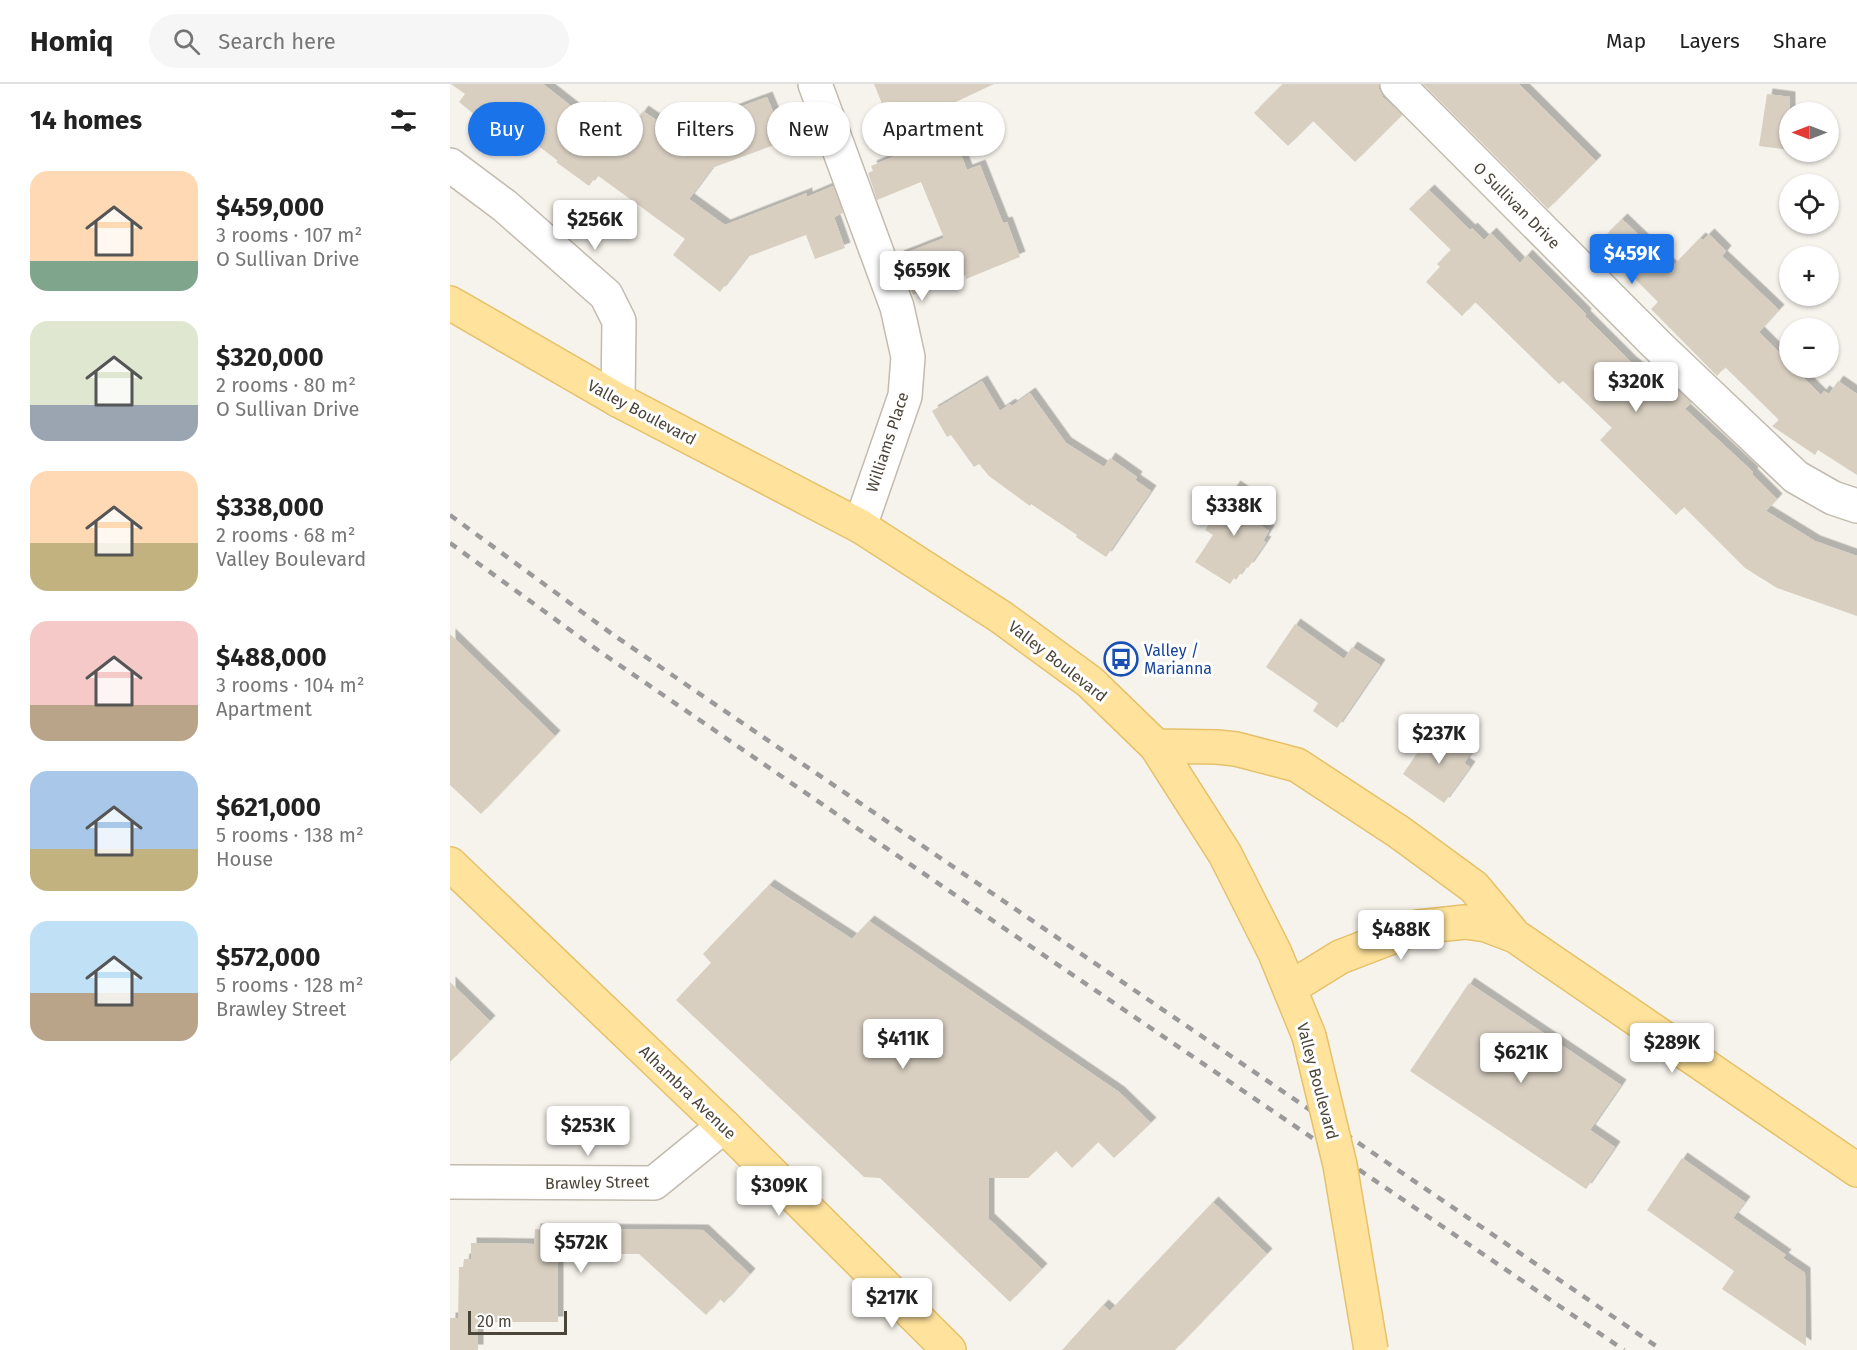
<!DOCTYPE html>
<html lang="en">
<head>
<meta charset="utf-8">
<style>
  :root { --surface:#fff; --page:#f6f6f6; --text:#222; --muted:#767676; --line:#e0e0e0; --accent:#1a73e8 }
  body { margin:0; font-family:"Fira Sans",sans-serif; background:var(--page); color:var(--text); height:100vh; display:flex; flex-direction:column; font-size:22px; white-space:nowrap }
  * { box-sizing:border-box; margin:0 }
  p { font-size:20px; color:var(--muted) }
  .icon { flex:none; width:33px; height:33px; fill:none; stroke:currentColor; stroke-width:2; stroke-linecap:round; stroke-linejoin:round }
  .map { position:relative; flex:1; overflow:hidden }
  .panel { display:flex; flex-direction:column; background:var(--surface); width:450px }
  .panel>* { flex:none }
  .hud { position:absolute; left:18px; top:18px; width:570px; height:54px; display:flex; gap:12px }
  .needle { width:39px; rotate:270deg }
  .buttons { position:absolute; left:1329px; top:18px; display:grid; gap:12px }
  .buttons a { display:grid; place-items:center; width:60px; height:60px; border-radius:50%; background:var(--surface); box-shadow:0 2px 4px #0004; font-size:30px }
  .scale { position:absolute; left:18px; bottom:15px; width:99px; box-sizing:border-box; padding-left:6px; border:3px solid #4b4439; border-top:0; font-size:16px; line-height:21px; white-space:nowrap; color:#4b4439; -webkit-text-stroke:4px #fff; paint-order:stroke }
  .price { position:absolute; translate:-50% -51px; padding:0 14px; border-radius:6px; background:#fff; color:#222; font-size:20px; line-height:39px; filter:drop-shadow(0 2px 3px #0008) }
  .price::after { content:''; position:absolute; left:50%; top:36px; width:18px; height:14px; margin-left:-9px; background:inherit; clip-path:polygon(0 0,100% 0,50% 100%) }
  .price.current { background:var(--accent); color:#fff }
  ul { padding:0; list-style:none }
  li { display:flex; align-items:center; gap:18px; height:150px; padding:0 30px }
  li span { display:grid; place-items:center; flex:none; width:168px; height:120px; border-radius:18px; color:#555 }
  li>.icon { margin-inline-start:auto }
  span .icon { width:72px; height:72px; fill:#fffc; stroke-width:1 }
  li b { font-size:26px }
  h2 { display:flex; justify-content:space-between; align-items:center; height:72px; padding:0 30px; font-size:26px }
  .chip { padding:0 21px; border-radius:27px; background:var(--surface); box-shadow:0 2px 4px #0004; font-size:21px; line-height:54px }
  .chip.current { background:var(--accent); color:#fff }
  header { display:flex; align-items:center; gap:36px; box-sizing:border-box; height:84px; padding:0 30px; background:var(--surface); border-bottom:2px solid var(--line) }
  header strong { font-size:28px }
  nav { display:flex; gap:33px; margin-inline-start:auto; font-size:21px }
  .search { width:420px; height:54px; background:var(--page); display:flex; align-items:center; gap:15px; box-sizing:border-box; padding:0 21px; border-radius:33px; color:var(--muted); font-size:22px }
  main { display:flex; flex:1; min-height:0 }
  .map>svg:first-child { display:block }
  .building { fill:#d8cfc1; filter:url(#shadow) }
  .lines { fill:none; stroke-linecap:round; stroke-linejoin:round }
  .minor-casing { stroke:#c2bbae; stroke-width:36 }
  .major-casing { stroke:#e6c16a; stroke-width:36 }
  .minor { stroke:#fff; stroke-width:33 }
  .major { stroke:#ffe39c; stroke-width:33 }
  .rail { stroke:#9a9a9a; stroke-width:4.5; stroke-dasharray:8 8; stroke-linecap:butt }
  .major-bridge-casing { stroke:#e6c16a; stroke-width:36; stroke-linecap:butt }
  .major-bridge { stroke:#ffe39c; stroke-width:33 }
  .labels { text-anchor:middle; stroke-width:6; stroke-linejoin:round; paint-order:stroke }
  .street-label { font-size:16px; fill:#4b4439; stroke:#fff }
  .transit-label { font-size:16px; fill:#164399; stroke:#fff; text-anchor:start }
</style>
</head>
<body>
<header>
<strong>Homiq</strong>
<div class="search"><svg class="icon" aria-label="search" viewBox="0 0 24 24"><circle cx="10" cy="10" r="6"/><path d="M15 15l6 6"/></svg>Search here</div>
<nav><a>Map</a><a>Layers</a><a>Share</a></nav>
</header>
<main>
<section class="panel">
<h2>14 homes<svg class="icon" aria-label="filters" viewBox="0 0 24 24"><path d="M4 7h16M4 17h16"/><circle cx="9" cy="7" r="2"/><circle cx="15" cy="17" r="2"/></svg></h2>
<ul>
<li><span style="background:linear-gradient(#ffd9b3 75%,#7fa58c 0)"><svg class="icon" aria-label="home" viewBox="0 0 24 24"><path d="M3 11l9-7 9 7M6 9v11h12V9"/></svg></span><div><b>$459,000</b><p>3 rooms · 107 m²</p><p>O Sullivan Drive</p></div></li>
<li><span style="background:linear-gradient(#dfe7d0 70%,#9aa5b1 0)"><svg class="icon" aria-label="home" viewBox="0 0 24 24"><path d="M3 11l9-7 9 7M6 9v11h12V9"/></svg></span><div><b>$320,000</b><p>2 rooms · 80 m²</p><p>O Sullivan Drive</p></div></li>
<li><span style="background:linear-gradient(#ffd9b3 60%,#c2b280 0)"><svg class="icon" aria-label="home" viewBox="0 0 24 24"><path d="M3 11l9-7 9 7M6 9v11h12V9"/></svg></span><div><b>$338,000</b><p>2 rooms · 68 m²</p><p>Valley Boulevard</p></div></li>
<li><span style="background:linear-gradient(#f6c9c9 70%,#b9a48a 0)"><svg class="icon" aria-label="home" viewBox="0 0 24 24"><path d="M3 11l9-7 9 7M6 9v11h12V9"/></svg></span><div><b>$488,000</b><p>3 rooms · 104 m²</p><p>Apartment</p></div></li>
<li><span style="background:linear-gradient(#a9c7e8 65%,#c2b280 0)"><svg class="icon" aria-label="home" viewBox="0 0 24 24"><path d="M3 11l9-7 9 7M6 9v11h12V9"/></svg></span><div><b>$621,000</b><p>5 rooms · 138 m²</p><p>House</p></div></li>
<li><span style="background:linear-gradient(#bfe0f5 60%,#b9a48a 0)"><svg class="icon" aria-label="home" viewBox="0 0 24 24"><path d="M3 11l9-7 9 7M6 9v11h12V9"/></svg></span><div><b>$572,000</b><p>5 rooms · 128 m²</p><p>Brawley Street</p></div></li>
</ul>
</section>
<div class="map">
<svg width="1407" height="1266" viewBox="0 0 1407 1266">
  <defs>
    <filter id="shadow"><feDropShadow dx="5.5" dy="-5.5" stdDeviation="0" flood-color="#0004"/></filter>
  </defs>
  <rect width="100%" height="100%" fill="#f6f3ec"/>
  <!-- building -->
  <path class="building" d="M1 0H93L139 36 149 23 179 46 193 27 236 56 270 42 269 39 285 33 282 26 317 13 335 57 262 84 239 115 275 141 357 109V113L383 102 393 129 384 133 395 164 365 175 356 151 297 173 270 208 223 171 235 155 147 91 139 102 106 78 108 77 59 39 39 26 31 36 9 18 15 10Z
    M424 0H544L493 24 517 86 530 81 553 139 557 138 570 173 516 195 515 191 463 211 448 172 494 154 471 98 427 116 418 89 423 87 421 82 452 69Z
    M833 0H929V5L933 13 952 31 905 78 863 37 838 62 804 29Z
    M973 0H1069L1146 77 1098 125Z
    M1317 10 1340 13V66L1309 62Z
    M979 106 1020 146 1022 144 1034 156 1041 149 1070 179 1077 171 1136 230 1135 232 1181 278 1207 299 1213 293 1241 319 1235 325 1303 388 1302 390 1327 415 1316 427 1365 457 1407 472V532L1327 504 1295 484 1234 423 1226 431 1150 356 1162 344 1113 297 1109 300 1025 218 1012 232 976 198 990 183 987 180 1001 166 959 125Z
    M1172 135 1222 183 1250 154 1253 156 1259 150 1276 167 1272 172 1329 226 1309 248 1340 279V284H1344L1371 311 1374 307 1379 310 1388 297 1407 310V391L1368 366 1365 371 1322 342 1329 336 1275 283 1267 292 1201 225 1208 218 1158 168 1164 162 1154 153Z
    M532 297 550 327 560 320 562 322 580 309 616 359 654 383 660 374 687 393 685 396 701 407 656 473 626 453 627 451 581 420 580 422 539 392 529 380 524 383 501 351 497 353 482 327Z
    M785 402 813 421 803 436 819 447 813 457 816 458 798 484 795 483 786 496 784 494 780 500 745 478 763 451 755 446Z
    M845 540 894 575 902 563 930 581 887 644 863 627 868 619 816 583Z
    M0 550 105 652 31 730 0 701Z
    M985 643 1022 668 1014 679 1020 683 994 719 953 690Z
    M319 801 402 855 419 837 669 1008 701 1039 664 1074 648 1058 622 1084 606 1067 578 1094H539V1135L592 1185 560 1218 430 1094 414 1093 226 916 261 879 253 870Z
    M0 898 40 937 0 978Z
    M1019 899 1171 1001 1140 1046 1165 1063 1136 1105 960 987Z
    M1232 1074 1295 1118 1283 1134 1336 1171 1333 1174 1355 1189 1356 1262 1272 1205 1284 1187 1197 1126Z
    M763 1118 817 1170 725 1266H612L653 1221 660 1227Z
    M85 1145 253 1146 300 1190 274 1219 270 1215 256 1231 189 1170H108V1238H28V1266H0V1234H8L9 1183H13L14 1175H21V1159L84 1160Z"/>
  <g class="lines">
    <defs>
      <path id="minor" d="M365 0 447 223 458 273 455 312 410 442
        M947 0 1206 260 1346 393 1383 414 1407 422
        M0 81 55 122 156 211 169 237 168 316
        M0 1098 204 1099 274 1042"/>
      <path id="major" d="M0 219 168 316 410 442 551 533 640 598 706 662 775 770 825 869 859 952
        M706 662 767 663 786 665 847 681 949 748 1024 803 1064 851
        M0 780 274 1042 499 1266
        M840 904 890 873 968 843 1015 838 1036 841 1065 852 1407 1086"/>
    </defs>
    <!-- minor casing -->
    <use href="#minor" class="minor-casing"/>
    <!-- major casing -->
    <use href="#major" class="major-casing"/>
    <!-- minor -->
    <use href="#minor" class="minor"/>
    <!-- major -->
    <use href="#major" class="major"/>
    <!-- rail -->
    <path class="rail" d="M0 431 162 550 1212 1266
      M0 459 149 567 401 740 1174 1266"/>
    <defs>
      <path id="major-bridge" d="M859 952 890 1081 921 1266"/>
    </defs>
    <!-- major-bridge casing -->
    <use href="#major-bridge" class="major-bridge-casing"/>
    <!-- major-bridge -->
    <use href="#major-bridge" class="major-bridge"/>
  </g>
  <!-- icons -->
  <defs>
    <symbol id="bus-ring" viewBox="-11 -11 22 22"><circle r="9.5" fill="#fff" stroke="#1a4fb4" stroke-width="1.5"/><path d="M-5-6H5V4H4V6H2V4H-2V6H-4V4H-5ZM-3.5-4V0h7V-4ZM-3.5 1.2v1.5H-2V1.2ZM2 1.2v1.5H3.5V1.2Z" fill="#1a4fb4"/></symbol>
  </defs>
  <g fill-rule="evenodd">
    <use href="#bus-ring" x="652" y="556" width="38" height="38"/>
  </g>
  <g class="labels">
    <!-- street labels -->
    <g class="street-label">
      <text transform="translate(1067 121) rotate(45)" y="6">O Sullivan Drive</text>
      <text transform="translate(192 328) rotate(28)" y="6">Valley Boulevard</text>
      <text transform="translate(437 358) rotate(-72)" y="6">Williams Place</text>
      <text transform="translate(608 577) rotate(38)" y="6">Valley Boulevard</text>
      <text transform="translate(868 997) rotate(75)" y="6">Valley Boulevard</text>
      <text transform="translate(238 1008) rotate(44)" y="6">Alhambra Avenue</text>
      <text transform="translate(147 1098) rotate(-1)" y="6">Brawley Street</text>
    </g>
    <!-- transit labels -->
    <g class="transit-label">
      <text x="694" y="572">Valley /<tspan x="694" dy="18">Marianna</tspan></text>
    </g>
  </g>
</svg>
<div class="buttons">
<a><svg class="needle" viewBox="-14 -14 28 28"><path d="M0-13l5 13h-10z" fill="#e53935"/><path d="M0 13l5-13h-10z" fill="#767676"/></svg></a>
<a><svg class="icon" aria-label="locate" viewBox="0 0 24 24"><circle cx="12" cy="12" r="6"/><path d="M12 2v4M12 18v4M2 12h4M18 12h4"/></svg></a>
<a>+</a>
<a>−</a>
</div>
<div class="scale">20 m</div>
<b class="price" style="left:145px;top:167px">$256K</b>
<b class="price current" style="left:1182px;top:201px">$459K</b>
<b class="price" style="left:472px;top:218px">$659K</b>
<b class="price" style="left:1186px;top:329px">$320K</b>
<b class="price" style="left:784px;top:453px">$338K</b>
<b class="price" style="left:989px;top:681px">$237K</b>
<b class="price" style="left:951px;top:877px">$488K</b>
<b class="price" style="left:453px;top:986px">$411K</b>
<b class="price" style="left:1222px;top:990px">$289K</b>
<b class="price" style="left:1071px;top:1000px">$621K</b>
<b class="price" style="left:138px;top:1073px">$253K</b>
<b class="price" style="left:329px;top:1133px">$309K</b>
<b class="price" style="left:131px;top:1190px">$572K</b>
<b class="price" style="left:442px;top:1245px">$217K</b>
<div class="hud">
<a class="chip current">Buy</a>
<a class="chip">Rent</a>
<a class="chip">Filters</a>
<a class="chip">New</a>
<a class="chip">Apartment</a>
</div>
</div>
</main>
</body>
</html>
